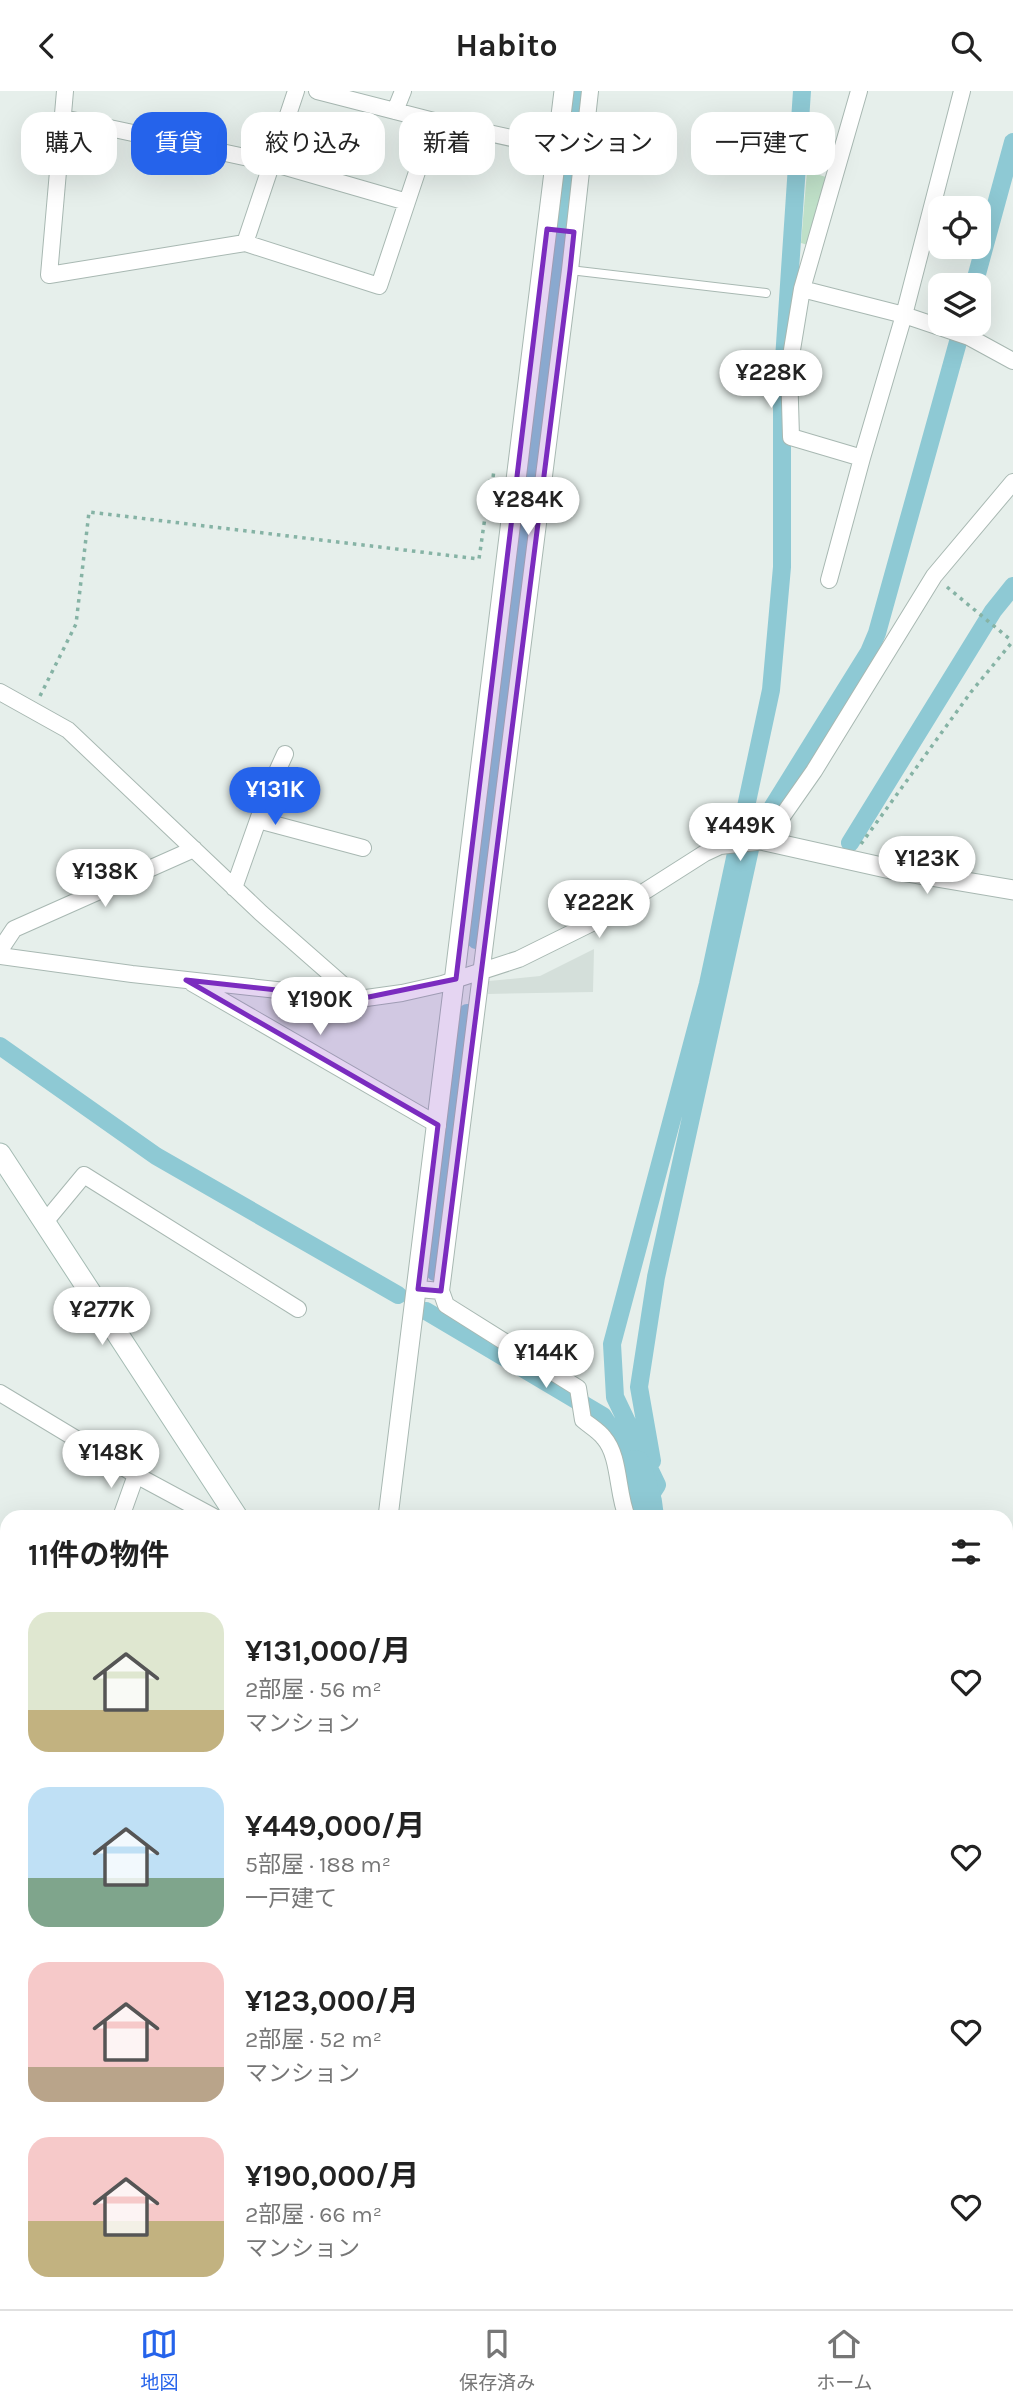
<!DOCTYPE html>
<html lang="ja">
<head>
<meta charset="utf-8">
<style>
  :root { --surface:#fff; --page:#f6f6f6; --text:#222; --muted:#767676; --line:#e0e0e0; --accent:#2563eb }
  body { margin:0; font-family:Karla,"Noto Sans JP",sans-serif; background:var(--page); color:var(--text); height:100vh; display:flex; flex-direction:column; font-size:26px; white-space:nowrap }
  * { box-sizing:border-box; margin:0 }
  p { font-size:23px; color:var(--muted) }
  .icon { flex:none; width:38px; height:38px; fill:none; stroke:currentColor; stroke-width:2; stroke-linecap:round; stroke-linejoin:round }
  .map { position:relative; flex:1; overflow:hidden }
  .side { position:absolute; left:0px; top:1419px; width:1013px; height:800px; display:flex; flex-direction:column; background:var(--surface); border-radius:21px 21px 0 0; box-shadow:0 7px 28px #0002 }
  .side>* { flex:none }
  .hud { position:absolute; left:21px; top:21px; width:971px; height:63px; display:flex; gap:14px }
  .buttons { position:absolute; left:928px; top:105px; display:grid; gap:14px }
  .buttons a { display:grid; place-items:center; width:63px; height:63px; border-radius:14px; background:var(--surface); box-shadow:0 7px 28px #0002; font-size:35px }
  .price { position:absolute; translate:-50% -60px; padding:0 16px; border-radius:24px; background:#fff; color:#222; font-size:23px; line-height:46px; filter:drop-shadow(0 2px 4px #0008) }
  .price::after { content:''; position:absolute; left:50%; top:42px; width:21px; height:16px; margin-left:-10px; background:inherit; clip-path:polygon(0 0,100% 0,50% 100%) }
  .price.on { background:var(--accent); color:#fff }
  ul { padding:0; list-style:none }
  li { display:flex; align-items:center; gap:21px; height:175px; padding:0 28px }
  li span { display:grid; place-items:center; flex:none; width:196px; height:140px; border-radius:21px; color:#555 }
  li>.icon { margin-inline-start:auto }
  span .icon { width:84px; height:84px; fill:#fffc; stroke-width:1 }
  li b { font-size:30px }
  h2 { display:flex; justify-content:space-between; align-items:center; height:84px; padding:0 28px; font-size:30px }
  .chip { padding:0 24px; border-radius:21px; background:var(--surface); box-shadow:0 7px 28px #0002; font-size:24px; line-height:63px }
  .chip.on { background:var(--accent); color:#fff }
  header { display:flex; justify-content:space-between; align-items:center; height:91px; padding:0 28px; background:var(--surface); font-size:32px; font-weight:700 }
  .tab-bar { display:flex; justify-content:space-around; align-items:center; height:98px; border-top:2px solid var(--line); background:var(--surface); font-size:19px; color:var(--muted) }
  .tab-bar a { display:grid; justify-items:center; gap:4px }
  .tab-bar .on { color:var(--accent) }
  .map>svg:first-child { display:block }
  .built { fill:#d4dfda }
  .green { fill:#bfe0c8 }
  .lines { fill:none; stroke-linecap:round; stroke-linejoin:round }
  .canal { stroke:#8ec9d4; stroke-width:18 }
  .river { stroke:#8ec9d4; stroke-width:32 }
  .service-casing { stroke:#a8b8b2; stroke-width:10 }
  .minor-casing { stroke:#a8b8b2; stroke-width:18 }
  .tertiary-casing { stroke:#a8b8b2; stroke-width:21 }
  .secondary-casing { stroke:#a4bbb3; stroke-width:23 }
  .path { stroke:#86b3a5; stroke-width:3.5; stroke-dasharray:3.5 5; stroke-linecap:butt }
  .service { stroke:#fff; stroke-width:8 }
  .minor { stroke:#fff; stroke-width:16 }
  .tertiary { stroke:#fff; stroke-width:19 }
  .secondary { stroke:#fff; stroke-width:21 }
  .marked { fill:#7b2cbf; fill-opacity:0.2; stroke:#7b2cbf; stroke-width:5; stroke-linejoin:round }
</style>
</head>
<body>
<header><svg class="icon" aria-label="back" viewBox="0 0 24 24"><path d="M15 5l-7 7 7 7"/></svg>Habito<svg class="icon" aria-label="search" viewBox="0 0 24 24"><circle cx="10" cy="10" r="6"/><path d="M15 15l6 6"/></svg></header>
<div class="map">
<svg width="1013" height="2218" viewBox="0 0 1013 2218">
  <rect width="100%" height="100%" fill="#e6efeb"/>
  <!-- built -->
  <path class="built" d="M594 858 593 901 488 903 489 890 540 885Z"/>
  <!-- green -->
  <path class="green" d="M807 80 829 87 808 154 801 152Z"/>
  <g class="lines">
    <!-- canal -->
    <path class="canal" d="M974 194 1013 51
      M850 752 993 520 1013 495
      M476 849 580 0
      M0 955 156 1065 398 1204
      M435 1181 467 922
      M426 1220 603 1325 635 1375
      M652 1370 639 1296 656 1186 752 749 869 561 877 542 963 233
      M646 1411 657 1394 615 1306 612 1253 708 893 771 599 782 476V298L802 0"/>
    <!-- river -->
    <path class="river" d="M635 1375 646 1411 648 1426
      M789 2212 791 2218"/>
    <defs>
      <path id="service" d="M570 179 766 202"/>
      <path id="minor" d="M65 0 49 184 245 152 379 195 434 30 317 0
        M859 0 802 198 904 224 969 246 1013 270
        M395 20 403 0
        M63 27 272 72 407 111
        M434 30 557 57
        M245 152 296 0
        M802 198 789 277 791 346 862 367
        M829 489 862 367 904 224 962 0
        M0 601 68 639 261 822 359 908
        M258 729 363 757
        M234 797 269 698 285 663
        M0 859 14 838 194 758
        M0 865 132 883 359 908 402 902 442 893 519 868 606 825 705 762 720 755 765 750 814 680 934 485 1013 391
        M192 892 438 1034
        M45 1131 84 1084 298 1218
        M418 1198 441 1200 570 179 590 0
        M441 1200 446 1214 578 1297 583 1329C590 1335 599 1340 604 1347 620 1365 617 1403 627 1426
        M0 1302 136 1384 214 1426
        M121 1426 136 1384
        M0 1880 7 1852
        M1006 1901 1013 1897
        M0 1982H7
        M291 2212 292 2218
        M223 2218 253 2212"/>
      <path id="tertiary" d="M765 750 895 779 1013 799
        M388 1426C450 951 504 475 564 0
        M566 2212 571 2218"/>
      <path id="secondary" d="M0 1063 237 1426
        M1006 2145 1013 2152"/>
    </defs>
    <!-- service casing -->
    <use href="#service" class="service-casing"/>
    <!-- minor casing -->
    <use href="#minor" class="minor-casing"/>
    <!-- tertiary casing -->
    <use href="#tertiary" class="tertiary-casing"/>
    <!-- secondary casing -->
    <use href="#secondary" class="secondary-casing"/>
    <!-- path -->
    <path class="path" d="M947 496 1012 550
      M40 605 76 533 89 421 479 468 491 384 499 385
      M861 753 971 601 1013 550"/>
    <!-- service -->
    <use href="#service" class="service"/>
    <!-- minor -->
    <use href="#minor" class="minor"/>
    <!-- tertiary -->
    <use href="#tertiary" class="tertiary"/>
    <!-- secondary -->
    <use href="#secondary" class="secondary"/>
  </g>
  <!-- marked area -->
  <path class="marked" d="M547 138 574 141 570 179 441 1200 418 1198 438 1034 186 889 359 908 456 888Z"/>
</svg>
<div class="buttons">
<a><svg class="icon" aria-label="locate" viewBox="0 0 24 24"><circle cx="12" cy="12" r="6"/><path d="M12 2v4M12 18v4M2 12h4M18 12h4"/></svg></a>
<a><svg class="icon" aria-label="layers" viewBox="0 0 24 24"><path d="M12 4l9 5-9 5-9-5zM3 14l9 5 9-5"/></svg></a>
</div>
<b class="price" style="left:771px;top:319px">¥228K</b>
<b class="price" style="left:528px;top:446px">¥284K</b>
<b class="price on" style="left:275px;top:736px">¥131K</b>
<b class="price" style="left:740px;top:772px">¥449K</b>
<b class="price" style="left:927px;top:805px">¥123K</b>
<b class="price" style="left:105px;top:818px">¥138K</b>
<b class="price" style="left:599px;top:849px">¥222K</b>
<b class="price" style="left:320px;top:946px">¥190K</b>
<b class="price" style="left:102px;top:1256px">¥277K</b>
<b class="price" style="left:546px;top:1299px">¥144K</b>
<b class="price" style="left:111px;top:1399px">¥148K</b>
<div class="hud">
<a class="chip">購入</a>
<a class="chip on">賃貸</a>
<a class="chip">絞り込み</a>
<a class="chip">新着</a>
<a class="chip">マンション</a>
<a class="chip">一戸建て</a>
</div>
<section class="side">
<h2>11件の物件<svg class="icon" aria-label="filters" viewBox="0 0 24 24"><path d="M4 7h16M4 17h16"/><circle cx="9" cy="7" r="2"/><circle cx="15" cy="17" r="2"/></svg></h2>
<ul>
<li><span style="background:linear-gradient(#dfe7d0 70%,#c2b280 0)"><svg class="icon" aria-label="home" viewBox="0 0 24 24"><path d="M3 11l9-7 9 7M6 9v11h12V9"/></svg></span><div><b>¥131,000/月</b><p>2部屋 · 56 m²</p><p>マンション</p></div><svg class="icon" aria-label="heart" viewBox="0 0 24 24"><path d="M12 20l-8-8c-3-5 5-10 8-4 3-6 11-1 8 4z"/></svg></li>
<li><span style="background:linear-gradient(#bfe0f5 65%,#7fa58c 0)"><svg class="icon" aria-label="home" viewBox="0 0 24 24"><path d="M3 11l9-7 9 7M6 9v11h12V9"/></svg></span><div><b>¥449,000/月</b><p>5部屋 · 188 m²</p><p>一戸建て</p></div><svg class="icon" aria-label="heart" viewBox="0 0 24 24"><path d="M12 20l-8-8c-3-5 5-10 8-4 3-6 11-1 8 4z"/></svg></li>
<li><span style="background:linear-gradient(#f6c9c9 75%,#b9a48a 0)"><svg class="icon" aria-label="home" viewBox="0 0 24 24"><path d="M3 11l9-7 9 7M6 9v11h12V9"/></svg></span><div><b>¥123,000/月</b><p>2部屋 · 52 m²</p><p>マンション</p></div><svg class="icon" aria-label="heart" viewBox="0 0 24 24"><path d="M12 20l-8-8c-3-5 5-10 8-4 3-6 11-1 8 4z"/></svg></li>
<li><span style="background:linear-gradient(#f6c9c9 60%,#c2b280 0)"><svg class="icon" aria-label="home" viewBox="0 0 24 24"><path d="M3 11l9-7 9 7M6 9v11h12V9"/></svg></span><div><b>¥190,000/月</b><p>2部屋 · 66 m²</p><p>マンション</p></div><svg class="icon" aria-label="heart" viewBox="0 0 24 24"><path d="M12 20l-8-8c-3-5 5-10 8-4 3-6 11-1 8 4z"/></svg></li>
</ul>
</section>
</div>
<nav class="tab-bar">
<a class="on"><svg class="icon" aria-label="map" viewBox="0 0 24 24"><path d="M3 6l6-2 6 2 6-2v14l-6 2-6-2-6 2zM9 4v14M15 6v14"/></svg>地図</a>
<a><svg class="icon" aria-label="saved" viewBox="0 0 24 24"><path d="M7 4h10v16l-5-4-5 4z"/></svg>保存済み</a>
<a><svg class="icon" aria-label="home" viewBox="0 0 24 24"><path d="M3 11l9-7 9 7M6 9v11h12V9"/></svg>ホーム</a>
</nav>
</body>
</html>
